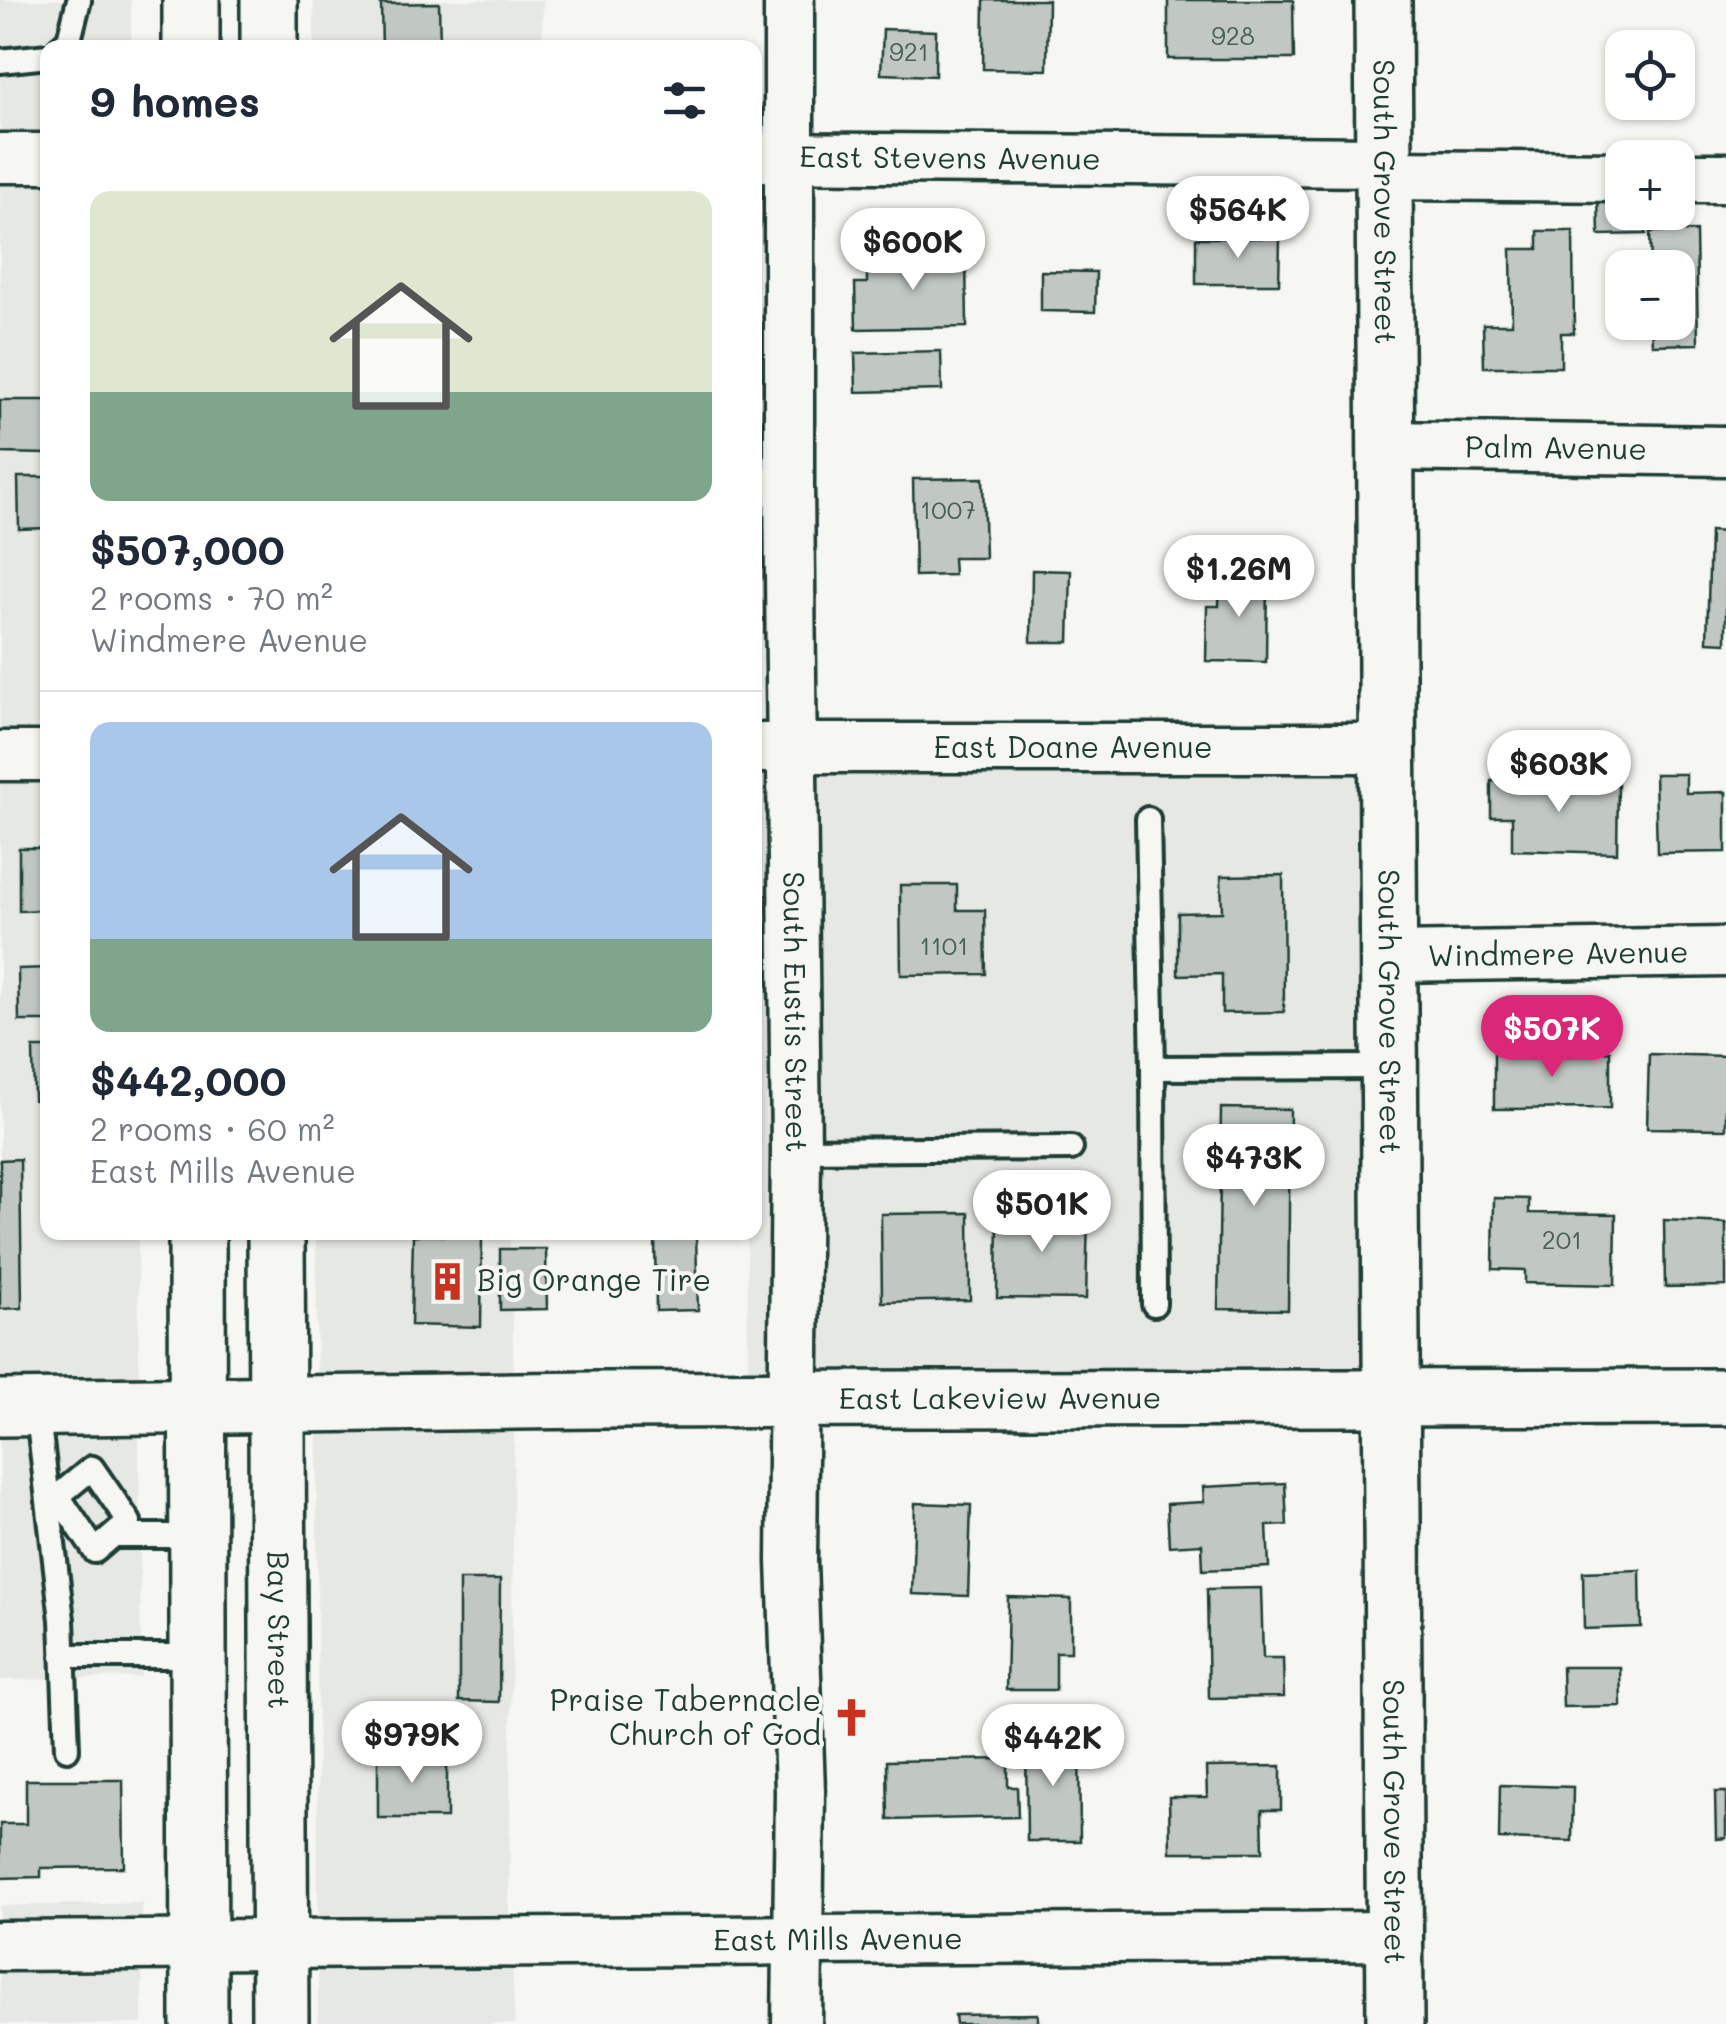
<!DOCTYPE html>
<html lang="en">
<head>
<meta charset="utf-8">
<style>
  :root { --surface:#fff; --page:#f6f6f7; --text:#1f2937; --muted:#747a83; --line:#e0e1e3; --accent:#db2777 }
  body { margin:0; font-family:Mali,sans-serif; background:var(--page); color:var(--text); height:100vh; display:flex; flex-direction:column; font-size:38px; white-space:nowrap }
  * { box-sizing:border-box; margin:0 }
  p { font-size:32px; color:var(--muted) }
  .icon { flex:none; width:55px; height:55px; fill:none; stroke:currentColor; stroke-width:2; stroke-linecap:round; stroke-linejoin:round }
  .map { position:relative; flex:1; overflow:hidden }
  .details { position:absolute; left:40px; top:40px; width:722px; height:1200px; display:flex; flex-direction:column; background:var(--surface); border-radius:20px; box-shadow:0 2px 8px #0004 }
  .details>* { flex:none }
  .fabs { position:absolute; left:1605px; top:30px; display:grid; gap:20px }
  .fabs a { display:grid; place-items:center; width:90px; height:90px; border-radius:20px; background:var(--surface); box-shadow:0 2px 8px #0004; font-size:50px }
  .price { position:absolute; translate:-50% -85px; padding:0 22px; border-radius:35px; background:#fff; color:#222; font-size:32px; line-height:65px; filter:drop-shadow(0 2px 5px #0008) }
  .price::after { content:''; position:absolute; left:50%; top:60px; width:30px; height:22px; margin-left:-15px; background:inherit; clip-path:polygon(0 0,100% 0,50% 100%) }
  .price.on { background:var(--accent); color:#fff }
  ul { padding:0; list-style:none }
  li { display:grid; align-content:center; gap:20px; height:530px; padding:0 50px }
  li+li { border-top:2px solid var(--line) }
  li span { display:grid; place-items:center; height:310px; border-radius:20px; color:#555 }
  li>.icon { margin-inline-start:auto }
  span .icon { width:180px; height:180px; fill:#fffc; stroke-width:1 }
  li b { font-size:42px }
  h2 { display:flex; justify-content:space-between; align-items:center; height:120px; padding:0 50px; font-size:42px }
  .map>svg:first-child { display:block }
  .built { fill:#e6e8e4 }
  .building { fill:#c1c8c3; stroke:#1f3d34; stroke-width:2.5 }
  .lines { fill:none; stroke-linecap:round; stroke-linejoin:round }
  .lane-casing { stroke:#1f3d34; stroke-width:30 }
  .street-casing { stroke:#1f3d34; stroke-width:55 }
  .secondary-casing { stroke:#1f3d34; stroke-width:62 }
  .primary-casing { stroke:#1f3d34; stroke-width:62 }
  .lane { stroke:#f6f6f2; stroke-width:22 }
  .street { stroke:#f6f6f2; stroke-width:48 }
  .secondary { stroke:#f6f6f2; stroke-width:55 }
  .primary { stroke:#f6f6f2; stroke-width:55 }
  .labels { text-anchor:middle; stroke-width:8; stroke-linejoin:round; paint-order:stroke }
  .number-label { font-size:25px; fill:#486058 }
  .street-label { font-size:30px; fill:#1f3d34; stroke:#f6f6f2 }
  .poi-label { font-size:30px; fill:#1f3d34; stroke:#f6f6f2; text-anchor:start }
</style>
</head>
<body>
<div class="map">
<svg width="1726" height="2024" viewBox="0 0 1726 2024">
  <rect width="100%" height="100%" fill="#f6f6f2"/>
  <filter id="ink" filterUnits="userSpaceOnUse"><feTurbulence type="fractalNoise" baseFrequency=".01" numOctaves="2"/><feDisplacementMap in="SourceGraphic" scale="20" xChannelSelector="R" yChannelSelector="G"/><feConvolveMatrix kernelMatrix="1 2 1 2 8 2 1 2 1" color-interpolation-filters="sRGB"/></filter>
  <g filter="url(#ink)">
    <!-- built -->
    <path class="built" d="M0 0H131V47L48 48V1232L138 1233 139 1384 0 1385Z
      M314 0H543L542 47H314Z
      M1368 720 1372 1374 748 1376 747 1233 755 1232V755Z
      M316 1233H510L514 1378 317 1382Z
      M514 1424 509 1909 515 2024H318L317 1428Z
      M139 1430 141 1677 0 1680V1431Z
      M142 1903V2024H0V1906Z"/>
    <!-- building -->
    <path class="building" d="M984 0H1048L1047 70 983 69Z
      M1168 0H1293L1294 59H1168Z
      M439 3 440 48H382L381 4Z
      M883 29 936 31 935 76 881 74Z
      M1622 191V212H1645L1646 234 1599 235 1598 192Z
      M1538 231H1573L1574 333H1561V367H1484L1483 324H1512L1511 249H1538Z
      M1696 231 1698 344 1652 345 1651 322H1678V268H1651L1650 232Z
      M1196 238H1280L1279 284H1196Z
      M966 256 967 327 856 329 855 283H867V258Z
      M1041 271 1096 272 1095 312 1041 311Z
      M941 351 942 390 856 392 855 353Z
      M0 400H48V454L0 453Z
      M18 477H48V528L19 529Z
      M983 478 985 558H953L954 575 915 576 913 479Z
      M1710 531 1726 532V643L1707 642Z
      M1032 570 1071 571 1069 642H1031Z
      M1220 574 1267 575 1266 662 1206 661 1207 606H1219Z
      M1655 774H1686V793L1726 792V852L1657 853Z
      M1491 781 1618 784 1617 853 1512 850V817H1491Z
      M19 848H48V910L19 911Z
      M1283 875 1284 1012 1222 1013V974L1178 975V913L1222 912 1221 876Z
      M900 885H957V910H985L986 974 901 975Z
      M48 968V1021H19L18 969Z
      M33 1048H48V1100H34Z
      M1610 1051V1108L1494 1109V1052Z
      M1649 1054 1726 1056V1129L1647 1128Z
      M1221 1108 1290 1109 1288 1310 1218 1309Z
      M20 1159 22 1308 0 1309V1160Z
      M1494 1198 1529 1199V1213L1616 1214 1615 1285 1525 1283V1270L1493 1269Z
      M998 1211 1088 1212 1086 1299 997 1298Z
      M969 1213 970 1300 882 1302 881 1214Z
      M1664 1220 1726 1223V1286L1665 1287Z
      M413 1235 482 1236 481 1327 411 1325Z
      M655 1235H696L698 1310 656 1311Z
      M500 1249H546L547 1309 500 1310Z
      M1285 1483 1287 1525 1267 1526 1269 1567 1203 1570 1202 1544 1169 1546 1167 1504 1204 1502 1203 1487Z
      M915 1503 971 1505 968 1596 912 1594Z
      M1640 1570 1641 1627 1584 1629 1583 1572Z
      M459 1580H500L499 1702 459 1701Z
      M1261 1588 1263 1658H1283L1284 1697 1209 1698 1207 1589Z
      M1008 1597 1071 1599V1652H1056V1690H1006Z
      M1562 1667H1620L1621 1706 1563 1707Z
      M1079 1736 1080 1841H1027L1026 1737Z
      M378 1755H447V1818H378Z
      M1008 1759V1787H1017L1018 1817 888 1820 887 1761Z
      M1281 1766V1810H1262L1263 1852H1170L1169 1797H1207L1206 1767Z
      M26 1780H123L124 1867 41 1868V1877L0 1878V1824H26Z
      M1500 1785 1573 1787 1572 1841 1499 1839Z
      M1715 1792H1726V1838L1716 1839Z
      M1038 2014V2024H956L955 2015Z"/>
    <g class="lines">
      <defs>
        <path id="lane" d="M60 48 69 40 79 0
          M0 61 48 56
          M1148 819 1153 1068 1390 1067
          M1153 1068 1154 1304
          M796 1150 1071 1148
          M37 1407 62 1620 67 1749
          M92 1468 129 1522 95 1551 58 1496Z
          M114 1536H198
          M63 1656H198"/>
        <g id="street">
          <path id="s1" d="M789 0V484L796 1150 792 1561 800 1791 797 2024"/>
          <path id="s2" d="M755 157 1384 162"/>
          <path d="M0 158H48"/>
          <path d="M1384 175 1622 177"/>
          <path d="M1678 178H1726"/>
          <path id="s3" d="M1386 446 1726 451"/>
          <path id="s4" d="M755 748H1388"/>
          <path d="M0 756H48"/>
          <path id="s5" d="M1390 957 1726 952"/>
          <path id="s6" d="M0 1946 1394 1936"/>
        </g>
        <g id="secondary">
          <path id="s7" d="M1383 0 1395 2024"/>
          <path id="s8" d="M0 1408 595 1400 1726 1397"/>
        </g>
        <g id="primary">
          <path d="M191 0V48"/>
          <path d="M269 0V48"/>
          <path d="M197 1232 199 2024"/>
          <path id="s9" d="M276 1232 280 2024"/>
        </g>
      </defs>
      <!-- lane casing -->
      <use href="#lane" class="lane-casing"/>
      <!-- street casing -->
      <use href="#street" class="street-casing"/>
      <!-- secondary casing -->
      <use href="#secondary" class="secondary-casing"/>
      <!-- primary casing -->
      <use href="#primary" class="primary-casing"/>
      <!-- lane -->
      <use href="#lane" class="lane"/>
      <!-- street -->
      <use href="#street" class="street"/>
      <!-- secondary -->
      <use href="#secondary" class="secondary"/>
      <!-- primary -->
      <use href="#primary" class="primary"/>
    </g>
  </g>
  <!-- icons -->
  <defs>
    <symbol id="building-bare" viewBox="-9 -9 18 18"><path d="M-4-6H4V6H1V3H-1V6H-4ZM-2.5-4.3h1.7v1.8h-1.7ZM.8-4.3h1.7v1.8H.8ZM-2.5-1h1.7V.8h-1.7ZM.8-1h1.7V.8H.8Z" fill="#c8321e" stroke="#f6f6f2" stroke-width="2.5" paint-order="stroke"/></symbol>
    <symbol id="church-bare" viewBox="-9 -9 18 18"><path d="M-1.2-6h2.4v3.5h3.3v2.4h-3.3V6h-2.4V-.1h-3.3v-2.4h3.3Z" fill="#c8321e" stroke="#f6f6f2" stroke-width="2.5" paint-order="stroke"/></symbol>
  </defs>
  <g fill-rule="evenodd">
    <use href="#building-bare" x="420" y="1254" width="55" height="55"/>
    <use href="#church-bare" x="824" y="1690" width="55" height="55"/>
  </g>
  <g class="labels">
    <!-- number labels -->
    <g class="number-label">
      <text x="1233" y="45">928</text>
      <text x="909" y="61">921</text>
      <text x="948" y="519">1007</text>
      <text x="944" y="955">1101</text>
      <text x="1562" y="1249">201</text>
    </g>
    <!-- street labels -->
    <g class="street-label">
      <text dy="10" stroke="none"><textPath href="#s2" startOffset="195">East Stevens Avenue</textPath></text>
      <text dy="10" stroke="none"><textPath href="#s7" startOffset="202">South Grove Street</textPath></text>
      <text dy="10" stroke="none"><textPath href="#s3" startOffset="170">Palm Avenue</textPath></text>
      <text dy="10" stroke="none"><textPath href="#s4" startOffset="318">East Doane Avenue</textPath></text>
      <text dy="10" stroke="none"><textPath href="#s5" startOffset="168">Windmere Avenue</textPath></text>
      <text dy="10" stroke="none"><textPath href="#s1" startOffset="1012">South Eustis Street</textPath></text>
      <text dy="10" stroke="none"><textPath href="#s7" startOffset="1012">South Grove Street</textPath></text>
      <text dy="10" stroke="none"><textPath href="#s8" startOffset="1000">East Lakeview Avenue</textPath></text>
      <text dy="10" stroke="none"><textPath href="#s9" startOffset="398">Bay Street</textPath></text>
      <text dy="10" stroke="none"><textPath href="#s7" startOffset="1822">South Grove Street</textPath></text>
      <text dy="10" stroke="none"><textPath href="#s6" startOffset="838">East Mills Avenue</textPath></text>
    </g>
    <!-- poi labels -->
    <g class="poi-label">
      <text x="477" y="1291">Big Orange Tire</text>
      <text x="821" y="1711" text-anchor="end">Praise Tabernacle<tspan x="821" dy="34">Church of God</tspan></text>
    </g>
  </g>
</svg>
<div class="fabs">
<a><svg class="icon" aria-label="locate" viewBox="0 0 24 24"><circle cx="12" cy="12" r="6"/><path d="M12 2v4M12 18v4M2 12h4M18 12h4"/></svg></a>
<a>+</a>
<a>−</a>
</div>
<b class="price" style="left:1238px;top:261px">$564K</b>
<b class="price" style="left:913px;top:293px">$600K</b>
<b class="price" style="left:1239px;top:620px">$1.26M</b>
<b class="price" style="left:1559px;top:815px">$603K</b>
<b class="price on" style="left:1552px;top:1080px">$507K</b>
<b class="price" style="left:1254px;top:1209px">$473K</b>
<b class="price" style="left:1042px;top:1255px">$501K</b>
<b class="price" style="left:412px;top:1786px">$979K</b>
<b class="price" style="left:1053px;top:1789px">$442K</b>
<section class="details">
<h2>9 homes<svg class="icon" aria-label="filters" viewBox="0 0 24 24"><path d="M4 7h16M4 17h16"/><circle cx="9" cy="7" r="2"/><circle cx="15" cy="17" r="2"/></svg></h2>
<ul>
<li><span style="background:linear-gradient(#dfe7d0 65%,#7fa58c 0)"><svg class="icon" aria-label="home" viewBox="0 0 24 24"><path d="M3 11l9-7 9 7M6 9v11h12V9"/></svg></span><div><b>$507,000</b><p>2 rooms · 70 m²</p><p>Windmere Avenue</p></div></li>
<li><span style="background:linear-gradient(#a9c7e8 70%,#7fa58c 0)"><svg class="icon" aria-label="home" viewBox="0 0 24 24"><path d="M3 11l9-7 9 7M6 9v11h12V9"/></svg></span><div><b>$442,000</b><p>2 rooms · 60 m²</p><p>East Mills Avenue</p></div></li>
</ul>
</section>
</div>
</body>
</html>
